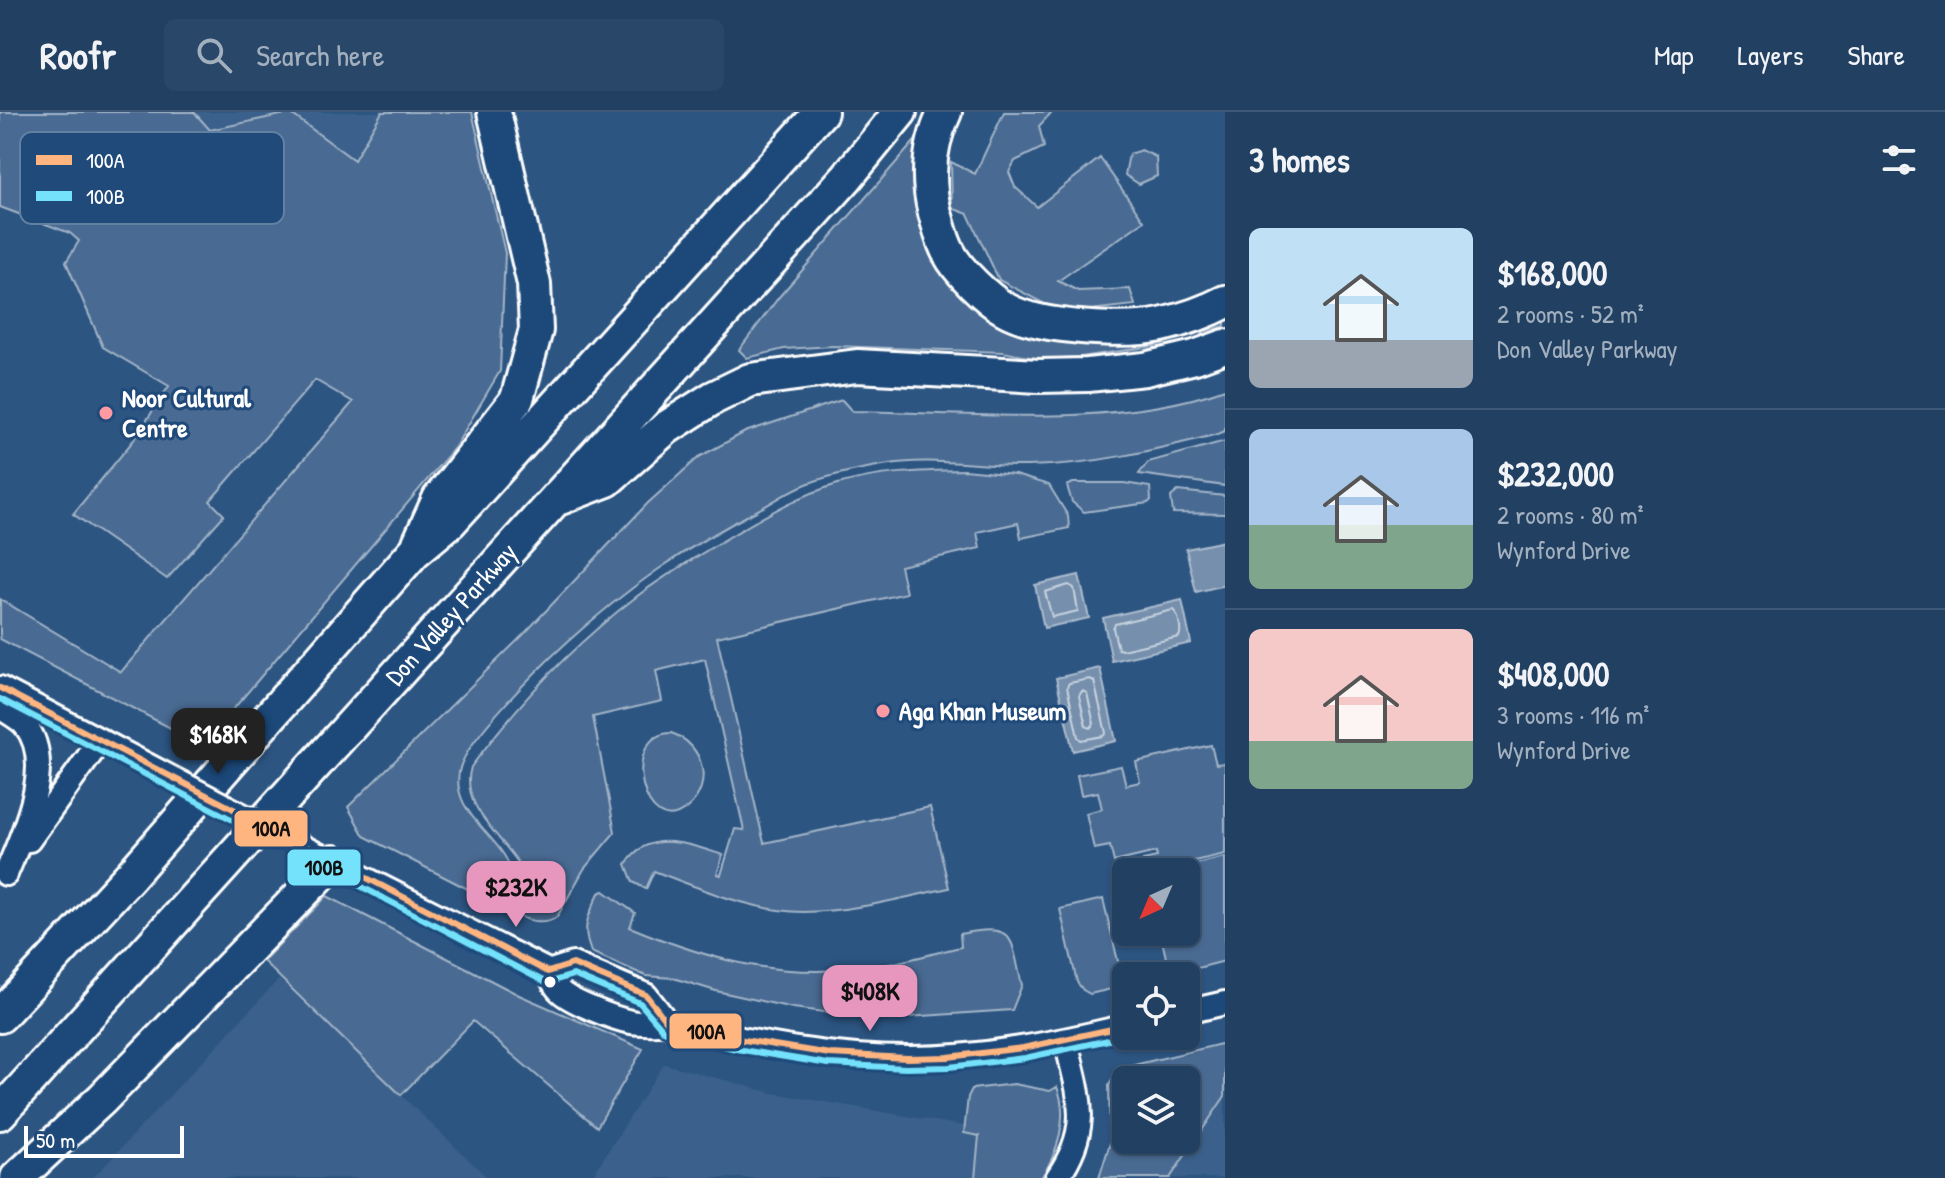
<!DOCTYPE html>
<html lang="en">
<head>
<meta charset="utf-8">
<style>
  :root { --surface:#214062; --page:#294768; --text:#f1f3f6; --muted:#a2afbe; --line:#3e5977; --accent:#e797bd }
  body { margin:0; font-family:"Patrick Hand",sans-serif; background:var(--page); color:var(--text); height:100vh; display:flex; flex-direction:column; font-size:30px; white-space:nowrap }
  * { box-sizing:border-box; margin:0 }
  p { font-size:26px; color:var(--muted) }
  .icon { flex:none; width:44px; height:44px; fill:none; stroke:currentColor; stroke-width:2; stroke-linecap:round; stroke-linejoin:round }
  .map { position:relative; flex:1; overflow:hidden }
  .panel { display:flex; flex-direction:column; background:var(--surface); width:720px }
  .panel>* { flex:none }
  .needle { width:52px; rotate:224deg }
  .controls { position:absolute; left:1112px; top:746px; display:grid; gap:16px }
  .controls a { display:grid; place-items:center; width:88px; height:88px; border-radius:12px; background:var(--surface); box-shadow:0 2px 6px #0004,0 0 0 2px var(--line); font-size:40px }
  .scale { position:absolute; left:24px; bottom:20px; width:160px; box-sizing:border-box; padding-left:8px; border:4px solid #fff; border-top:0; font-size:22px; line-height:28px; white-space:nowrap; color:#fff; -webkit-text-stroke:6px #1f4a7a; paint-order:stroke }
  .price { position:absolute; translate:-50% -68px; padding:0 18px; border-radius:16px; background:var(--accent); color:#111; font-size:26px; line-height:52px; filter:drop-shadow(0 2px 4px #0008) }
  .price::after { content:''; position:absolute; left:50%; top:48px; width:24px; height:18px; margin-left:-12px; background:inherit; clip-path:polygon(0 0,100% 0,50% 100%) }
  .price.current { background:#222; color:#fff }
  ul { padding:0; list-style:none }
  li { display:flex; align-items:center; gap:24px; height:200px; padding:0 24px }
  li+li { border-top:2px solid var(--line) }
  li span { display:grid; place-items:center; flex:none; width:224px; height:160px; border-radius:12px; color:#555 }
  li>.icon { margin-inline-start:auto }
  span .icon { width:96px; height:96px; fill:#fffc; stroke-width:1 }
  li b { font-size:34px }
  h2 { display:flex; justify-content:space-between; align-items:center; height:96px; padding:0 24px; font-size:34px }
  header { display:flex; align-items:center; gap:48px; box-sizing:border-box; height:112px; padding:0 40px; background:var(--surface); border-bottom:2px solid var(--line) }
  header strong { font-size:38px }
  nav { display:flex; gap:44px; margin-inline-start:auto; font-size:28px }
  .search { width:560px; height:72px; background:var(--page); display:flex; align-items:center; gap:20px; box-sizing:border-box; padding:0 28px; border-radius:12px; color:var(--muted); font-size:30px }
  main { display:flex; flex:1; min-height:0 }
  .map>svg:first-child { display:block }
  .built { fill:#3b618b }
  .green { fill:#486b92; stroke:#a4b5c8; stroke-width:2; fill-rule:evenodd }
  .water { fill:#748fad; stroke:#acbcce; stroke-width:2 }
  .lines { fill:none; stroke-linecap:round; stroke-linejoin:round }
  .shore { stroke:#c7d2de; stroke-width:2 }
  .minor-casing { stroke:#fff; stroke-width:28 }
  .highway-casing { stroke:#fff; stroke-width:38 }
  .minor { stroke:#1f4a7a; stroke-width:22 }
  .highway { stroke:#1f4a7a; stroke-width:32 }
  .minor-bridge-casing { stroke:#fff; stroke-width:28; stroke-linecap:butt }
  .minor-bridge { stroke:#1f4a7a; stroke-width:22 }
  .bus-1-casing { stroke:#1f4a7a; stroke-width:12 }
  .bus-2-casing { stroke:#1f4a7a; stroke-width:12 }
  .bus-1 { stroke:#ffb580; stroke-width:6 }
  .bus-2 { stroke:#73e2fa; stroke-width:6 }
  .poi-dot { fill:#ff9aa2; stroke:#1f4a7a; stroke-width:3 }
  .bus-dot { fill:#fff; stroke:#1f4a7a; stroke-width:3 }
  .labels { text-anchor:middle; stroke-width:6; stroke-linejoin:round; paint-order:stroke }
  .poi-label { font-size:26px; font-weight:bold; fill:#fff; stroke:#1f4a7a; text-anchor:start }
  .street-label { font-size:26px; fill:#fff; stroke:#1f4a7a }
  .key { fill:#1f4a7a; stroke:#6280a2; stroke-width:2 }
  .key-label { font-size:22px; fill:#fff }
  .line-badge { stroke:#1f4a7a; stroke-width:3 }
  .pale-badge-label { font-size:22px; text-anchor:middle; font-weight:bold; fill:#111 }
</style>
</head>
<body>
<header>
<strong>Roofr</strong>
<div class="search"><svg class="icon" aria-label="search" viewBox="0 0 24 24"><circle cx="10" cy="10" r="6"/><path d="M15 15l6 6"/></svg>Search here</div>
<nav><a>Map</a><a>Layers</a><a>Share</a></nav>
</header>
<main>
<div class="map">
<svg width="1225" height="1066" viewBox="0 0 1225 1066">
  <rect width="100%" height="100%" fill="#2c5582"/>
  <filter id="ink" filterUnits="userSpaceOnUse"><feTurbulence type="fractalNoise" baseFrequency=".0125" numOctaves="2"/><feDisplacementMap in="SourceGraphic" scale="16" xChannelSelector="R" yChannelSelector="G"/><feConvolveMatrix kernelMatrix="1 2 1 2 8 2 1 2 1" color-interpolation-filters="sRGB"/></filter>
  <g filter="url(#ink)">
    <!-- built -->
    <path class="built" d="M194 0H382L354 48 290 1 209 18Z
      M279 867 401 983 488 1066H93Z
      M664 952 773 981 981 1017 1014 1066H591Z
      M1225 984V1066H1170L1208 1010Z"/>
    <!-- green -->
    <path class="green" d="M0 0H194L210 18 290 1 354 48 382 0H472L505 141 500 259 455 335 203 633 0 527V487L121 560 353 290 315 268 210 389 224 403 167 467 73 402 133 329 169 274 103 235 66 150 79 129 70 121 0 95Z
      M1004 0H1052L1039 14 1044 35 1015 49 1009 60 1015 75 1037 95 1100 46 1144 109 1058 169 1078 179 1130 177 1135 193 1062 201 999 168 968 102 952 96 951 50 975 62Z
      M920 23 915 59 916 95 927 136 950 173 991 206 1225 203V214L1154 234 1081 245 1039 247 1003 240 833 234 784 237 747 246 739 238 779 185Z
      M1141 38 1156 45 1157 64 1139 72 1125 63 1129 42Z
      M1225 277V319L1218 322C1155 338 1093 353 1028 354 979 355 931 344 883 353 860 357 834 362 812 370 793 376 775 389 758 398 684 436 627 476 565 532 540 555 468 626 460 656 448 699 498 722 510 755 515 768 509 784 505 796L364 724 348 695 523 523 648 391 699 345 745 320 842 288 852 299C969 301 1115 317 1225 277Z
      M1225 329V374L1139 362 1148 350Z
      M965 358 1015 363 1049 373 1068 404 1069 416 1021 426 1018 411 977 420 980 436 900 454 906 481 717 525 764 731 930 695 949 776C901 786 852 800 803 800 751 799 702 777 654 759L646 777 633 770 626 752C648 715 691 733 723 743L717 762 721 763 735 717 744 718 705 547 656 559 662 589 593 605 615 720 584 757 557 805C545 812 529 810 518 803L526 765C511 729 458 698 471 655 518 591 573 533 636 485 665 463 698 444 729 425 763 405 799 383 838 372 879 360 922 359 965 358Z
      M1073 371H1124L1150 375 1151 388 1148 391 1084 400 1072 390 1067 374Z
      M1178 379 1225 384V402L1173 401 1171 385Z
      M671 621C703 631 715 673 687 696 644 733 618 622 671 621Z
      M1211 633 1216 652 1225 651V742L1146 760 1143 748 1157 745 1156 740 1114 750 1110 734 1094 737 1086 701 1102 697 1098 680 1081 683 1077 663 1121 654 1126 673 1140 670 1136 650Z
      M1225 745V849L1170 863 1160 820H1186V760H1163Z
      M604 779 635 801 630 815C709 848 779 867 865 856 897 852 929 842 961 835L960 822C1017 811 1010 824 1022 873L1012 898 907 905 855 904 793 896 716 879 673 866 646 864 591 840C581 814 588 805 599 781Z
      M327 784 519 883 643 937 597 1015 473 909 401 983 263 849Z
      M1103 787 1124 874 1090 882 1083 878 1077 870 1060 797Z
      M1225 931V984L1170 1066H1099L1110 1031 1109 973 1117 957ZM1126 968H1186V1028H1126Z
      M1014 972 1050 979 1057 975C1069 1004 1058 1041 1041 1066H975L979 1024 964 1021 968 985 972 977Z"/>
    <!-- water -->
    <path class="water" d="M1225 429V473L1196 480 1186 437Z
      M1079 463 1089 506 1044 516 1035 473Z
      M1182 488 1191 531 1112 549 1103 506Z
      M1100 556 1116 629 1073 639 1056 566Z"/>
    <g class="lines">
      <!-- shore -->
      <path class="shore" d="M1069 473 1074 476 1078 499 1052 505 1045 480Z
        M1173 498C1179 503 1182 519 1179 525L1122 538 1118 537 1113 516 1115 512Z
        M1090 567 1094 569 1106 621 1103 624 1081 628 1078 625 1067 575 1069 571Z
        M1082 579 1087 581 1094 612 1090 616 1086 614 1079 584Z"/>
      <defs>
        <path id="minor" d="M0 576 111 634
          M0 595C8 601 19 606 25 613 57 652 22 723 6 762
          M29 728 100 629
          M303 735 546 858C551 864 553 872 559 878 568 889 615 907 631 910 647 913 663 909 679 913 754 931 831 946 909 946 983 946 1055 931 1126 914
          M548 860 573 852 646 883 667 910
          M1186 900 1225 891
          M1057 1066C1093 1014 1079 985 1066 929"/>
        <path id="highway" d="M945 0C929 32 926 66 935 101 939 114 942 129 949 141 958 159 987 187 1005 197 1038 216 1124 221 1161 213 1182 208 1206 200 1225 190
          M560 386 607 368 666 316 713 286 750 268 857 254 1039 264 1088 263 1145 257 1195 245 1225 234
          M419 431 439 387 517 287 536 218 534 172 494 0
          M0 904 131 763 414 440 450 410 821 0
          M0 1001 847 65 900 0
          M17 1066 102 987 333 750"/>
      </defs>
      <!-- minor casing -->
      <use href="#minor" class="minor-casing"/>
      <!-- highway casing -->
      <use href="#highway" class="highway-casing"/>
      <!-- minor -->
      <use href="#minor" class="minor"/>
      <!-- highway -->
      <use href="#highway" class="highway"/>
      <defs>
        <path id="minor-bridge" d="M111 634 303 735"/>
      </defs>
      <!-- minor-bridge casing -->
      <use href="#minor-bridge" class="minor-bridge-casing"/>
      <!-- minor-bridge -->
      <use href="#minor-bridge" class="minor-bridge"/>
      <defs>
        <path id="bus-1" d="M0 576 548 860 573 852 646 883 667 910 738 927 830 942 907 946 948 945 1023 936 1126 914"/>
        <path id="bus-2" d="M0 587 543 869 550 870 573 863 640 891 664 919 736 937 828 952 906 956 949 955 1025 946 1127 924"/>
      </defs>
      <!-- bus-1 casing -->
      <use href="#bus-1" class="bus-1-casing"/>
      <!-- bus-2 casing -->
      <use href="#bus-2" class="bus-2-casing"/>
      <!-- bus-1 -->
      <use href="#bus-1" class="bus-1"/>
      <!-- bus-2 -->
      <use href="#bus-2" class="bus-2"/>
    </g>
  </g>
  <!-- markers -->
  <g class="poi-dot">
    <circle cx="106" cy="301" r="8"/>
    <circle cx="883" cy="599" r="8"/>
  </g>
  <circle class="bus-dot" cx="550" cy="870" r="7"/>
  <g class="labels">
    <!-- poi labels -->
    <g class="poi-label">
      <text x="122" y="295">Noor Cultural<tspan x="122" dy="30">Centre</tspan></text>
      <text x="899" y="608">Aga Khan Museum</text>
    </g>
    <!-- street labels -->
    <g class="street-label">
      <text transform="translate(451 502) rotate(-48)" y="9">Don Valley Parkway</text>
    </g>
  </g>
  <!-- legend -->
  <rect x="20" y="20" width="264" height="92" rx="12" class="key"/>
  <rect x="36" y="43" width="36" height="10" fill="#ffb580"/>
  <rect x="36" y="79" width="36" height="10" fill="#73e2fa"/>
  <g class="key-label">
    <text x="86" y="56">100A</text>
    <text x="86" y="92">100B</text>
  </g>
  <g class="line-badge">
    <rect x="233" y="697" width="76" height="39" rx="8" fill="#ffb580"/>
    <rect x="286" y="736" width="76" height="39" rx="8" fill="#73e2fa"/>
    <rect x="668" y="900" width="75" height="38" rx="8" fill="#ffb580"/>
  </g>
  <g class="pale-badge-label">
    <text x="271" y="724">100A</text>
    <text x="324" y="763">100B</text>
    <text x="706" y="927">100A</text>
  </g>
</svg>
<div class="controls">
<a><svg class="needle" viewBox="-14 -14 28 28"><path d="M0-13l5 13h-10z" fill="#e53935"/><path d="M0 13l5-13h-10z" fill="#a2afbe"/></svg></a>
<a><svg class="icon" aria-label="locate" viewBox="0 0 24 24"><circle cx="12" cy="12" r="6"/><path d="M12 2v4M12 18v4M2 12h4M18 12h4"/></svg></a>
<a><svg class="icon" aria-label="layers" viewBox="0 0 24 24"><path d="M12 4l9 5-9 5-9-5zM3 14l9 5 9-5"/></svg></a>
</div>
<div class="scale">50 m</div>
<b class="price current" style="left:218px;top:664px">$168K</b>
<b class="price" style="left:516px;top:817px">$232K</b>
<b class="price" style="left:870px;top:921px">$408K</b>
</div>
<section class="panel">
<h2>3 homes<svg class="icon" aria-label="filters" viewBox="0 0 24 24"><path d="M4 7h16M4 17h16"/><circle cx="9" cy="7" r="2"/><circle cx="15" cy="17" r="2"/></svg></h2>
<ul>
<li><span style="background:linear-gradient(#bfe0f5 70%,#9aa5b1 0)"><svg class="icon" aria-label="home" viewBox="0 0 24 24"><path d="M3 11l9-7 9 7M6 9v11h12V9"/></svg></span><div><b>$168,000</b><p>2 rooms · 52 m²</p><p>Don Valley Parkway</p></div></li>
<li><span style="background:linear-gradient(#a9c7e8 60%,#7fa58c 0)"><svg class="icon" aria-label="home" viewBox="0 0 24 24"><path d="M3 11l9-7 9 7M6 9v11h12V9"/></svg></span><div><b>$232,000</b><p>2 rooms · 80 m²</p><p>Wynford Drive</p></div></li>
<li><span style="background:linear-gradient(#f6c9c9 70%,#7fa58c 0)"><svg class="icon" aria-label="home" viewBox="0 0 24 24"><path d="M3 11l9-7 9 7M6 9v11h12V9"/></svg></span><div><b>$408,000</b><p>3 rooms · 116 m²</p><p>Wynford Drive</p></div></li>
</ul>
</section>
</main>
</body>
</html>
